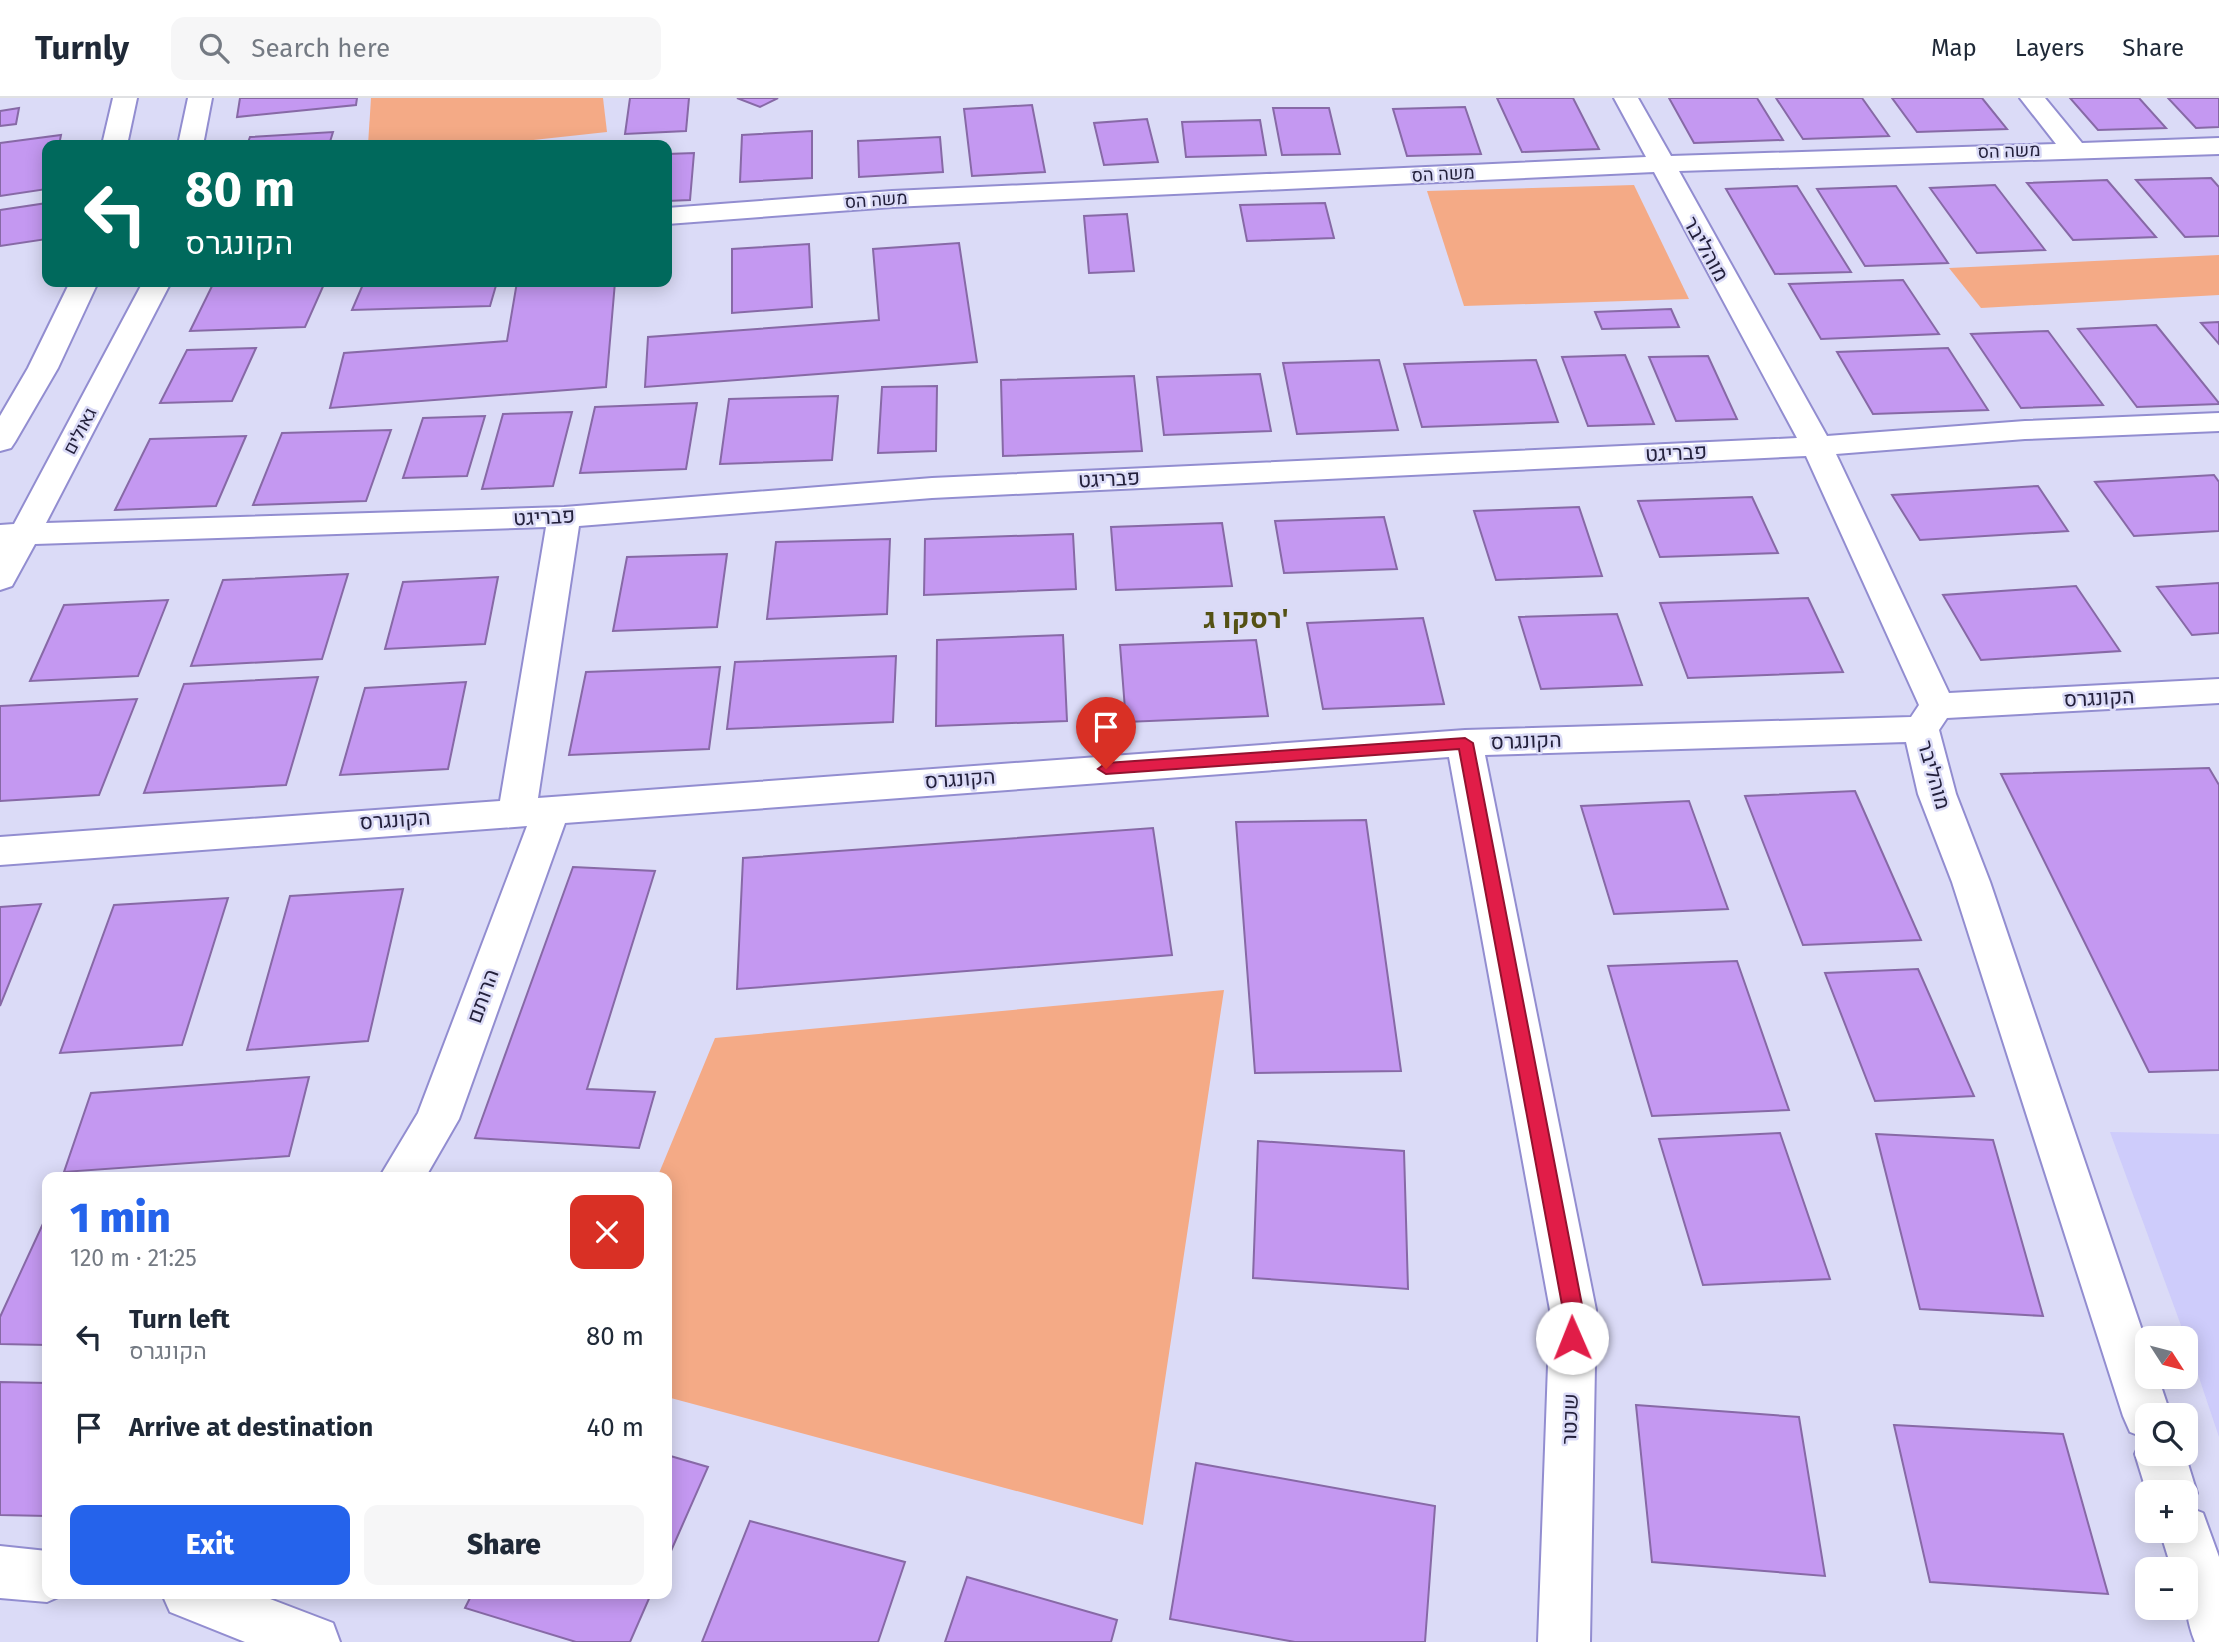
<!DOCTYPE html>
<html lang="en">
<head>
<meta charset="utf-8">
<style>
	body { margin:0; font-family:"Fira Sans",Heebo,sans-serif; background:#f6f6f7; color:#1f2937; height:100vh; display:flex; flex-direction:column; font-size:26px; white-space:nowrap }
	* { box-sizing:border-box; margin:0 }
	p { font-size:23px; color:#747a83 }
	.icon { flex:none; width:38px; height:38px; fill:none; stroke:currentColor; stroke-width:2; stroke-linecap:round; stroke-linejoin:round }
	.map { position:relative; flex:1; overflow:hidden }
	.side { position:absolute; left:42px; top:1074px; width:630px; height:427px; display:flex; flex-direction:column; background:#fff; border-radius:14px; box-shadow:0 4px 18px #0003 }
	.side>* { flex:none }
	.guide { position:absolute; left:42px; top:42px; width:630px; height:147px; border-radius:14px; box-shadow:0 4px 18px #0003; background:#00695c; color:#fff; overflow:hidden }
	.needle { width:46px; rotate:126deg }
	.controls { position:absolute; left:2135px; top:1228px; display:grid; gap:14px }
	.controls a { display:grid; place-items:center; width:63px; height:63px; border-radius:14px; background:#fff; box-shadow:0 4px 18px #0003; font-size:35px }
	.pin { position:absolute; display:grid; place-items:center; width:60px; height:60px; color:#fff; margin:-72px -30px; border-radius:50% 50% 50% 0; rotate:-45deg; box-shadow:0 0 7px #0007 }
	.pin .icon { rotate:45deg }
	.me { position:absolute; width:77px; margin:-38px; rotate:359deg; stroke-linejoin:round; filter:drop-shadow(0 0 5px #0008) }
	.turn { display:flex; align-items:center; gap:24px; height:147px; padding:0 28px; font-size:32px }
	.turn .icon { width:91px; height:91px; stroke-width:2.5 }
	.turn b { display:block; font-size:49px; line-height:60px }
	.round { display:grid; place-items:center; flex:none; width:74px; height:74px; border-radius:14px; background:#f6f6f7 }
	.overview { display:flex; align-items:center; justify-content:space-between; height:119px; padding:0 28px }
	h1 { font-size:42px; font-weight:800; line-height:52px; color:#2563eb }
	.button { display:flex; gap:14px; margin-top:auto; padding:14px 28px }
	.button a { flex:1; height:80px; border-radius:14px; background:#2563eb; color:#fff; font-size:28px; font-weight:800; line-height:80px; text-align:center }
	.button a+a { background:#f6f6f7; color:#1f2937 }
	ul { padding:0; list-style:none }
	li { display:flex; align-items:center; gap:21px; height:91px; padding:0 28px }
	li div { flex:1 }
	li b { display:block; font-size:26px }
	li em { font-style:normal }
	header { display:flex; align-items:center; gap:42px; box-sizing:border-box; height:98px; padding:0 35px; background:#fff; border-bottom:2px solid #e0e1e3 }
	header strong { font-size:33px }
	nav { display:flex; gap:38px; margin-inline-start:auto; font-size:24px }
	.search { width:490px; height:63px; background:#f6f6f7; display:flex; align-items:center; gap:18px; box-sizing:border-box; padding:0 24px; border-radius:14px; color:#747a83; font-size:26px }
	.map>svg:first-child { display:block }
	.built { fill:#ceccfb }
	.green { fill:#f4aa86 }
	.building { fill:#c498f1; stroke:#8769a6; stroke-width:2 }
	.lines { fill:none; stroke-linecap:round; stroke-linejoin:round }
	.minor-casing { stroke:#928dd0; stroke-width:4 }
	.minor { fill:#fff; fill-rule:evenodd }
	.route { fill:#e11d48; stroke:#92132f; stroke-width:2 }
	.labels { text-anchor:middle; stroke-width:5; stroke-linejoin:round; paint-order:stroke }
	.far-street-label { font-size:18px; fill:#23203b; stroke:#dbdbf7 }
	.street-label { font-size:21px; fill:#23203b; stroke:#dbdbf7 }
	.district-label { font-size:28px; font-weight:bold; fill:#545114; stroke:#dbdbf7 }
</style>
</head>
<body>
<header>
<strong>Turnly</strong>
<div class="search"><svg class="icon" aria-label="search" viewBox="0 0 24 24"><circle cx="10" cy="10" r="6"/><path d="M15 15l6 6"/></svg>Search here</div>
<nav><a>Map</a><a>Layers</a><a>Share</a></nav>
</header>
<div class="map">
<svg width="2219" height="1544" viewBox="0 0 2219 1544">
	<rect width="100%" height="100%" fill="#dbdbf7"/>
	<path class="built" d="M 2110,1034 L 2219,1036 L 2219,1339 L 2186,1241 Z"/>
	<g class="green">
		<path d="M 371,0 L 603,0 L 607,34 L 487,47 L 368,47 Z"/>
		<path d="M 1634,87 L 1689,201 L 1464,208 L 1427,93 Z"/>
		<path d="M 2219,157 L 2219,197 L 1981,210 L 1949,170 Z"/>
		<path d="M 1224,892 L 1143,1427 L 667,1299 L 667,1080 L 657,1080 L 715,940 Z"/>
	</g>
	<g class="building">
		<path d="M 240,0 L 357,0 L 356,7 L 237,19 Z"/>
		<path d="M 630,0 L 689,0 L 686,33 L 625,36 Z"/>
		<path d="M 737,0 L 778,0 L 760,9 Z"/>
		<path d="M 1497,0 L 1573,0 L 1599,51 L 1522,54 Z"/>
		<path d="M 1669,0 L 1757,0 L 1783,42 L 1694,45 Z"/>
		<path d="M 1776,0 L 1862,0 L 1889,38 L 1803,41 Z"/>
		<path d="M 1892,0 L 1982,0 L 2007,31 L 1917,34 Z"/>
		<path d="M 2070,0 L 2139,0 L 2166,30 L 2098,32 Z"/>
		<path d="M 2168,0 L 2219,0 L 2219,29 L 2196,30 Z"/>
		<path d="M 1032,7 L 1045,74 L 972,78 L 964,11 Z"/>
		<path d="M 1465,9 L 1481,56 L 1407,58 L 1393,11 Z"/>
		<path d="M 19,10 L 16,26 L 0,28 L 0,13 Z"/>
		<path d="M 1273,10 L 1329,10 L 1340,56 L 1282,57 Z"/>
		<path d="M 1147,21 L 1158,64 L 1104,67 L 1094,25 Z"/>
		<path d="M 1260,22 L 1266,57 L 1186,59 L 1182,24 Z"/>
		<path d="M 812,33 L 812,80 L 740,84 L 742,37 Z"/>
		<path d="M 333,34 L 329,47 L 247,47 L 250,39 Z"/>
		<path d="M 61,37 L 59,47 L 47,47 L 47,91 L 0,98 L 0,45 Z"/>
		<path d="M 940,39 L 943,74 L 859,79 L 858,43 Z"/>
		<path d="M 694,55 L 690,102 L 667,103 L 667,56 Z"/>
		<path d="M 2211,80 L 2219,89 L 2219,138 L 2185,139 L 2136,82 Z"/>
		<path d="M 2107,82 L 2156,139 L 2073,142 L 2027,85 Z"/>
		<path d="M 1995,87 L 2045,152 L 1977,155 L 1930,90 Z"/>
		<path d="M 1797,88 L 1851,174 L 1775,176 L 1726,91 Z"/>
		<path d="M 1896,88 L 1948,165 L 1865,168 L 1817,91 Z"/>
		<path d="M 47,105 L 47,141 L 0,148 L 0,112 Z"/>
		<path d="M 1325,105 L 1334,140 L 1247,143 L 1240,107 Z"/>
		<path d="M 1127,116 L 1134,173 L 1089,175 L 1084,118 Z"/>
		<path d="M 959,145 L 977,264 L 645,289 L 648,239 L 879,222 L 873,151 Z"/>
		<path d="M 809,146 L 812,209 L 732,215 L 732,151 Z"/>
		<path d="M 1903,182 L 1939,236 L 1821,241 L 1789,186 Z"/>
		<path d="M 214,184 L 325,184 L 305,229 L 190,233 Z"/>
		<path d="M 364,184 L 497,184 L 490,208 L 352,212 Z"/>
		<path d="M 517,184 L 615,184 L 606,289 L 330,310 L 344,255 L 507,243 Z"/>
		<path d="M 1671,211 L 1679,229 L 1602,231 L 1595,214 Z"/>
		<path d="M 2219,224 L 2219,246 L 2201,225 Z"/>
		<path d="M 2156,227 L 2219,305 L 2219,306 L 2137,309 L 2078,231 Z"/>
		<path d="M 2048,233 L 2103,307 L 2021,310 L 1971,236 Z"/>
		<path d="M 256,250 L 232,303 L 160,305 L 187,252 Z"/>
		<path d="M 1948,250 L 1988,312 L 1873,316 L 1837,254 Z"/>
		<path d="M 1625,257 L 1654,326 L 1588,328 L 1562,259 Z"/>
		<path d="M 1708,258 L 1737,321 L 1676,323 L 1649,259 Z"/>
		<path d="M 1379,262 L 1398,332 L 1297,336 L 1283,265 Z"/>
		<path d="M 1536,262 L 1558,324 L 1422,329 L 1404,266 Z"/>
		<path d="M 1260,276 L 1271,333 L 1164,337 L 1157,279 Z"/>
		<path d="M 1134,278 L 1142,353 L 1003,358 L 1001,282 Z"/>
		<path d="M 937,288 L 936,353 L 878,355 L 882,289 Z"/>
		<path d="M 838,298 L 832,362 L 720,366 L 729,301 Z"/>
		<path d="M 697,305 L 686,371 L 580,375 L 595,309 Z"/>
		<path d="M 572,314 L 553,388 L 482,391 L 503,316 Z"/>
		<path d="M 485,318 L 467,378 L 403,380 L 423,320 Z"/>
		<path d="M 391,332 L 366,403 L 253,407 L 282,335 Z"/>
		<path d="M 246,338 L 216,408 L 115,412 L 150,341 Z"/>
		<path d="M 2214,377 L 2219,384 L 2219,433 L 2134,438 L 2095,384 Z"/>
		<path d="M 2038,388 L 2068,433 L 1920,442 L 1892,397 Z"/>
		<path d="M 1752,399 L 1778,455 L 1660,459 L 1638,403 Z"/>
		<path d="M 1579,409 L 1602,478 L 1496,482 L 1474,413 Z"/>
		<path d="M 1384,419 L 1397,471 L 1284,475 L 1275,423 Z"/>
		<path d="M 1222,425 L 1232,488 L 1116,492 L 1111,429 Z"/>
		<path d="M 1073,436 L 1076,491 L 924,497 L 925,441 Z"/>
		<path d="M 890,441 L 887,516 L 767,521 L 776,444 Z"/>
		<path d="M 727,456 L 717,529 L 613,533 L 627,459 Z"/>
		<path d="M 348,476 L 322,561 L 191,568 L 223,482 Z"/>
		<path d="M 498,479 L 485,546 L 385,551 L 403,484 Z"/>
		<path d="M 2219,485 L 2219,535 L 2192,537 L 2157,489 Z"/>
		<path d="M 2076,488 L 2120,553 L 1981,562 L 1943,497 Z"/>
		<path d="M 1808,500 L 1843,574 L 1688,580 L 1660,505 Z"/>
		<path d="M 168,502 L 138,578 L 30,583 L 64,507 Z"/>
		<path d="M 1617,516 L 1642,587 L 1541,591 L 1519,519 Z"/>
		<path d="M 1423,520 L 1444,606 L 1323,611 L 1307,525 Z"/>
		<path d="M 1063,537 L 1067,623 L 936,628 L 937,542 Z"/>
		<path d="M 1256,542 L 1268,618 L 1126,624 L 1120,547 Z"/>
		<path d="M 896,558 L 893,624 L 727,631 L 735,564 Z"/>
		<path d="M 720,569 L 709,651 L 569,657 L 586,574 Z"/>
		<path d="M 318,579 L 286,687 L 144,695 L 184,586 Z"/>
		<path d="M 466,584 L 448,671 L 340,677 L 365,590 Z"/>
		<path d="M 137,601 L 99,697 L 0,703 L 0,608 Z"/>
		<path d="M 2209,670 L 2219,687 L 2219,972 L 2149,974 L 2001,676 Z"/>
		<path d="M 1855,693 L 1921,842 L 1803,847 L 1745,698 Z"/>
		<path d="M 1689,703 L 1728,811 L 1614,816 L 1581,708 Z"/>
		<path d="M 1366,722 L 1401,973 L 1255,975 L 1236,724 Z"/>
		<path d="M 1153,730 L 1172,857 L 737,891 L 743,760 Z"/>
		<path d="M 573,769 L 655,773 L 587,991 L 655,994 L 639,1050 L 475,1040 Z"/>
		<path d="M 403,791 L 368,943 L 247,952 L 290,798 Z"/>
		<path d="M 228,800 L 182,947 L 60,955 L 114,807 Z"/>
		<path d="M 41,806 L 0,908 L 0,809 Z"/>
		<path d="M 1737,863 L 1789,1012 L 1652,1018 L 1608,868 Z"/>
		<path d="M 1918,871 L 1974,998 L 1875,1003 L 1825,875 Z"/>
		<path d="M 309,979 L 289,1058 L 64,1074 L 91,995 Z"/>
		<path d="M 1780,1035 L 1830,1181 L 1703,1187 L 1659,1041 Z"/>
		<path d="M 1876,1036 L 1993,1042 L 2043,1218 L 1920,1211 Z"/>
		<path d="M 1258,1043 L 1404,1053 L 1408,1191 L 1253,1180 Z"/>
		<path d="M 47,1117 L 47,1247 L 0,1246 L 0,1219 Z"/>
		<path d="M 0,1284 L 47,1285 L 47,1418 L 0,1417 Z"/>
		<path d="M 1636,1307 L 1799,1319 L 1825,1478 L 1652,1464 Z"/>
		<path d="M 1894,1327 L 2063,1336 L 2108,1496 L 1930,1484 Z"/>
		<path d="M 667,1357 L 708,1369 L 667,1462 Z"/>
		<path d="M 1196,1365 L 1435,1408 L 1425,1544 L 1295,1544 L 1170,1521 Z"/>
		<path d="M 750,1423 L 905,1464 L 878,1544 L 702,1544 Z"/>
		<path d="M 967,1479 L 1117,1522 L 1111,1544 L 945,1544 Z"/>
		<path d="M 472,1496 L 651,1496 L 630,1544 L 576,1544 L 465,1510 Z"/>
	</g>
	<g class="lines">
		<defs>
			<g id="minor">
				<path d="M 113,0 L 137,0 L 127,47 L 102,47 Z"/>
				<path d="M 188,0 L 212,0 L 203,47 L 178,47 Z"/>
				<path d="M 1614,0 L 1638,0 L 1671,58 L 2056,46 L 2020,0 L 2045,0 L 2082,45 L 2219,40 L 2219,56 L 1679,73 L 1827,338 L 2025,323 L 2219,315 L 2219,333 L 2025,341 L 1836,356 L 1949,595 L 2219,581 L 2219,605 L 1947,620 L 1939,632 L 1956,696 L 1990,784 L 2147,1247 L 2147,1279 L 2158,1279 L 2171,1318 L 2147,1318 L 2147,1356 L 2185,1356 L 2197,1395 L 2190,1410 L 2203,1415 L 2219,1459 L 2219,1544 L 2195,1544 C 2184,1516 2186,1501 2186,1472 L 2172,1472 L 2160,1433 L 2186,1433 L 2186,1395 L 2147,1395 L 2135,1356 L 2143,1339 L 2130,1334 L 2123,1318 L 1952,784 L 1918,696 L 1906,644 L 1485,657 L 1596,1212 L 1590,1544 L 1538,1544 L 1550,1212 L 1449,659 L 565,725 L 459,1021 L 425,1080 L 379,1080 L 418,1015 L 527,728 L 0,767 L 0,739 L 500,703 L 546,429 L 35,446 L 12,488 L 0,492 L 0,427 L 14,426 L 143,184 L 171,184 L 46,425 L 564,409 L 932,380 L 1797,340 L 1654,74 L 892,109 L 667,126 L 667,110 L 892,93 L 1646,59 ZM 1806,358 L 1919,607 L 1911,619 L 1465,632 L 538,700 L 579,428 L 932,400 Z"/>
				<path d="M 70,184 L 98,184 L 58,270 L 15,344 L 11,350 L 0,353 L 0,318 L 28,270 Z"/>
				<path d="M 0,1448 L 47,1453 L 47,1496 L 65,1496 L 47,1504 L 0,1500 Z"/>
				<path d="M 162,1496 L 257,1496 L 333,1525 L 340,1544 L 245,1544 L 170,1514 Z"/>
			</g>
		</defs>
		<use href="#minor" class="minor-casing"/>
		<use href="#minor" class="minor"/>
	</g>
	<path class="route" d="M 1465,640 L 1473,645 L 1583,1212 L 1579,1246 L 1572,1249 L 1565,1246 L 1562,1240 L 1563,1212 L 1459,651 L 1106,676 L 1098,671 L 1106,665 Z"/>
	<g class="labels">
		<g class="far-street-label">
			<text transform="translate(2009 53) rotate(-2)" y="6">משה הס</text>
			<text transform="translate(1443 76) rotate(-3)" y="6">משה הס</text>
			<text transform="translate(876 102) rotate(-4)" y="6">משה הס</text>
			<text transform="translate(80 333) rotate(-62)" y="6">גאולים</text>
		</g>
		<g class="street-label">
			<text transform="translate(1706 151) rotate(61)" y="7">מוהליבר</text>
			<text transform="translate(1676 355) rotate(-3)" y="7">פבריגט</text>
			<text transform="translate(1109 381) rotate(-3)" y="7">פבריגט</text>
			<text transform="translate(544 419) rotate(-3)" y="7">פבריגט</text>
			<text transform="translate(2099 600) rotate(-3)" y="7">הקונגרס</text>
			<text transform="translate(1526 643) rotate(-2)" y="7">הקונגרס</text>
			<text transform="translate(1934 677) rotate(74)" y="7">מוהליבר</text>
			<text transform="translate(960 681) rotate(-4)" y="7">הקונגרס</text>
			<text transform="translate(395 722) rotate(-4)" y="7">הקונגרס</text>
			<text transform="translate(483 898) rotate(-70)" y="7">הרותם</text>
			<text transform="translate(1570 1321) rotate(-88)" y="7">שכטר</text>
		</g>
		<g class="district-label">
			<text x="1246" y="530">רסקו ג'</text>
		</g>
	</g>
</svg>
<div class="controls">
<a><svg class="needle" viewBox="-14 -14 28 28"><path d="M0-13l5 13h-10z" fill="#e53935"/><path d="M0 13l5-13h-10z" fill="#747a83"/></svg></a>
<a><svg class="icon" aria-label="search" viewBox="0 0 24 24"><circle cx="10" cy="10" r="6"/><path d="M15 15l6 6"/></svg></a>
<a>+</a>
<a>−</a>
</div>
<div class="pin" style="left:1106px;top:671px;background:#d93025"><svg class="icon" aria-label="arrive" viewBox="0 0 24 24"><path d="M6 21V4h12l-3 4 3 4H6"/></svg></div>
<svg class="me" style="left:1572px;top:1240px" viewBox="-20 -20 40 40"><circle r="19" fill="#fff"/><path d="M0-13L10 11 0 6-10 11z" fill="#e11d48"/></svg>
<div class="guide">
<div class="turn"><svg class="icon" aria-label="left" viewBox="0 0 24 24"><path d="M17 20v-9H6M10 6l-5 5 5 5"/></svg><div><b>80 m</b>הקונגרס</div></div>
</div>
<section class="side">
<div class="overview"><div><h1>1 min</h1><p>120 m · 21:25</p></div><a class="round" style="background:#d93025;color:#fff"><svg class="icon" aria-label="close" viewBox="0 0 24 24"><path d="M6 6l12 12M18 6L6 18"/></svg></a></div>
<ul>
<li><svg class="icon" aria-label="left" viewBox="0 0 24 24"><path d="M17 20v-9H6M10 6l-5 5 5 5"/></svg><div><b>Turn left</b><p>הקונגרס</p></div><em>80 m</em></li>
<li><svg class="icon" aria-label="arrive" viewBox="0 0 24 24"><path d="M6 21V4h12l-3 4 3 4H6"/></svg><div><b>Arrive at destination</b></div><em>40 m</em></li>
</ul>
<div class="button"><a>Exit</a><a>Share</a></div>
</section>
</div>
</body>
</html>
